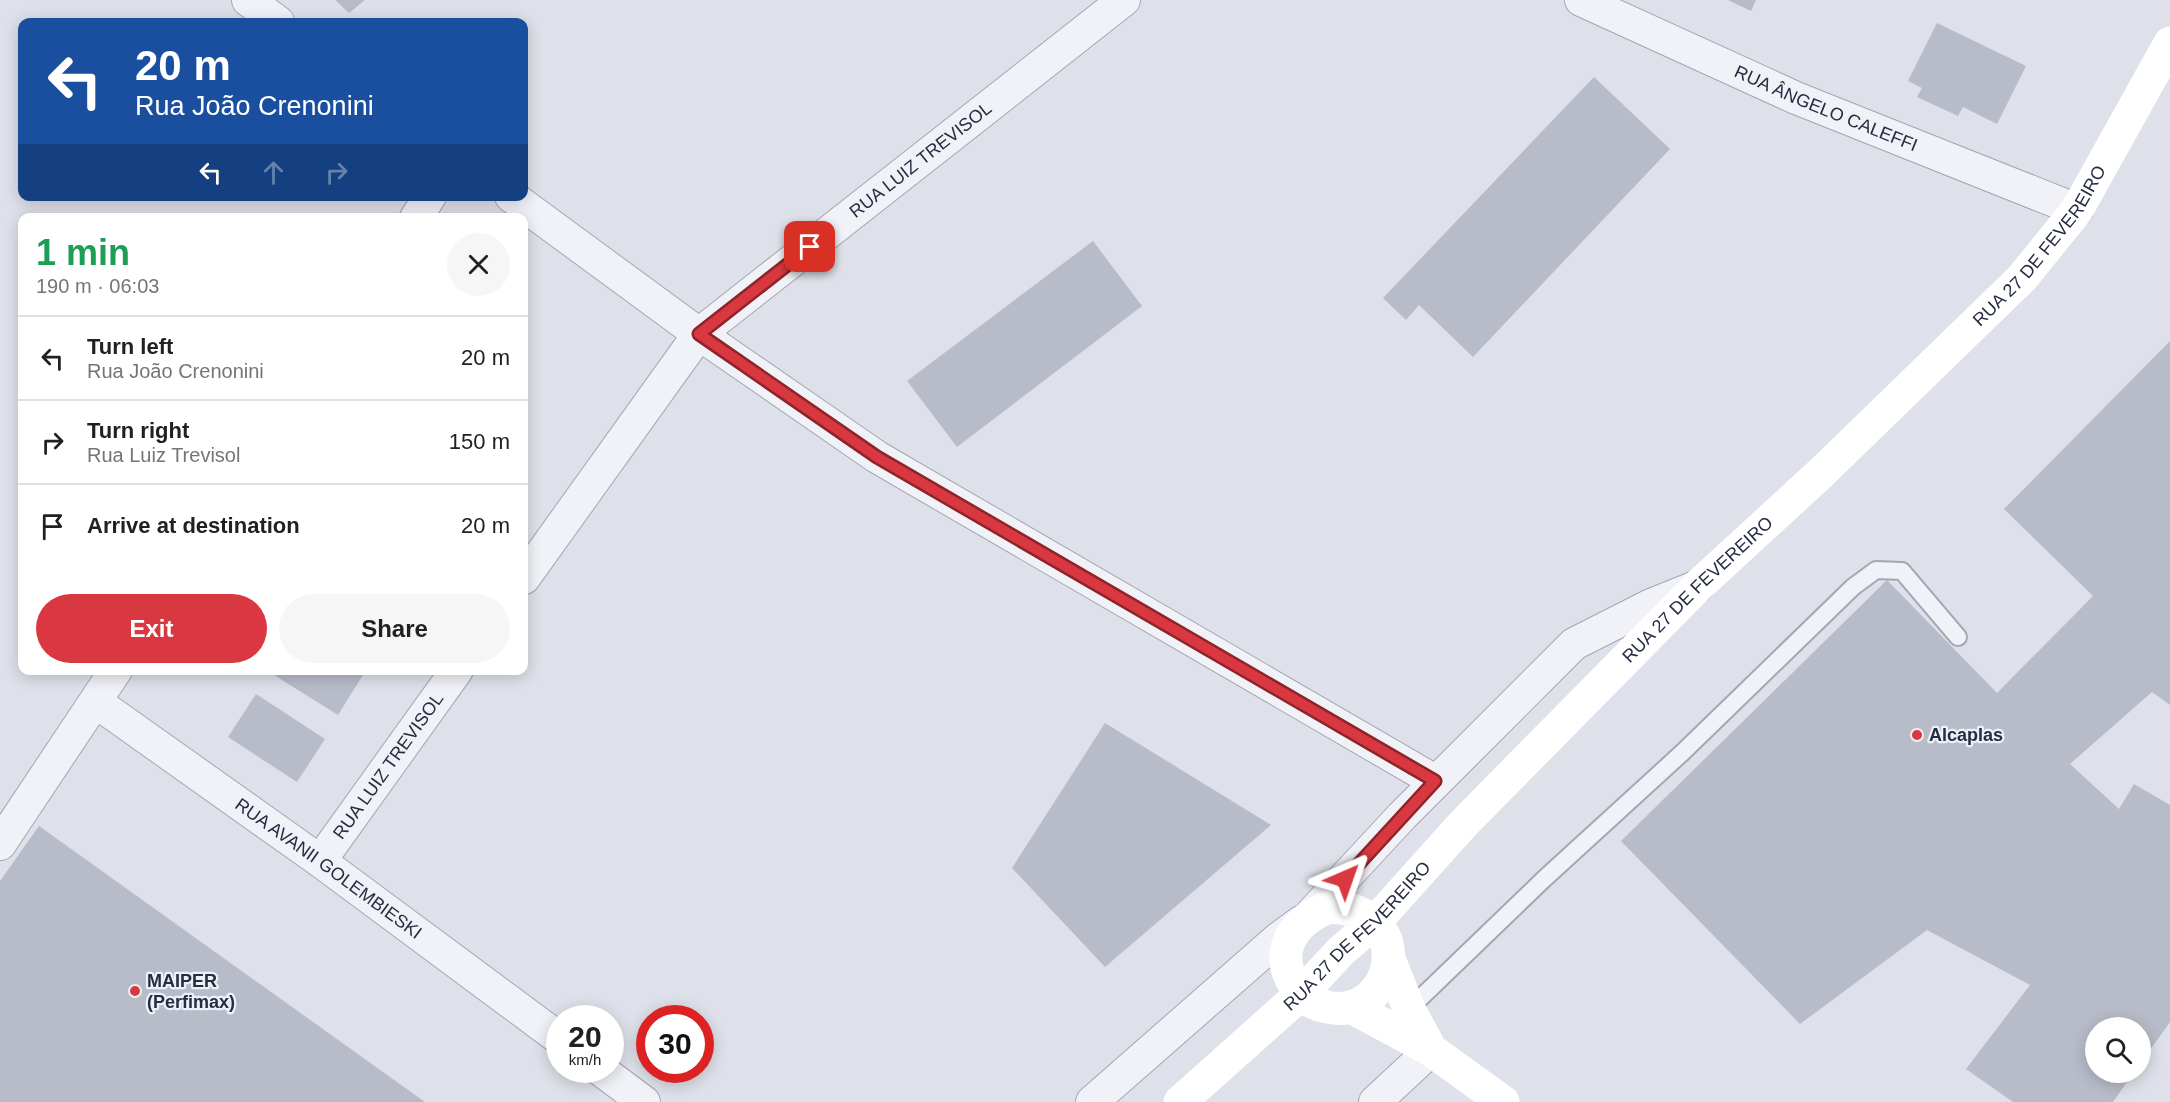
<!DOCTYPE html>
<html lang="en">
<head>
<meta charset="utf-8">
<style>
	body { margin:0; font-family:Arial,sans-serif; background:#f6f6f6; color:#202124; height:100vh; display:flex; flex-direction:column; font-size:22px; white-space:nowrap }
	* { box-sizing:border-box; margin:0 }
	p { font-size:20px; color:#757577 }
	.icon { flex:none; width:33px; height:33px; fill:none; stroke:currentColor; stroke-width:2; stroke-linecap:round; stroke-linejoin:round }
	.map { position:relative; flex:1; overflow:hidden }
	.side { position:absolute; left:18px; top:213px; width:510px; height:462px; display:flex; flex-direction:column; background:#fff; border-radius:12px; box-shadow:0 3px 15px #0003 }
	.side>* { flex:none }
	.hud { position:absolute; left:18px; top:18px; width:510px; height:183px; border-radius:12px; box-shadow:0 3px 15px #0003; background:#1a4fa0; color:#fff; overflow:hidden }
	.tools { position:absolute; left:2085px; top:1017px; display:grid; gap:12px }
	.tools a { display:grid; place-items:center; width:66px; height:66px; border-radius:50%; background:#fff; box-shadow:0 3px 15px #0003; font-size:30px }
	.speed { position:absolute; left:546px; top:1005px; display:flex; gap:12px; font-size:30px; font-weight:700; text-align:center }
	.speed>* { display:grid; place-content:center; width:78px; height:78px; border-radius:50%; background:#fff; box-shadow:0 3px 15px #0003; line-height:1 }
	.speed small { font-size:15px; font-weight:400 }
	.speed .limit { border:9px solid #d22; background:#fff; color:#111 }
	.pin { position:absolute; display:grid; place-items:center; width:51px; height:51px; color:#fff; margin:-26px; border-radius:12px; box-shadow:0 3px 9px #0006 }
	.me { position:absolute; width:66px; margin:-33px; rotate:43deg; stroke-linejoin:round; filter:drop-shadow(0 0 4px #0008) }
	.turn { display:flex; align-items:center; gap:21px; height:126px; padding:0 18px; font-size:27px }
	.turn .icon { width:78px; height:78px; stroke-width:2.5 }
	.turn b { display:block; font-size:42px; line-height:51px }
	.lanes { display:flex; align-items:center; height:57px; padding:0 18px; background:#0003; justify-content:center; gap:30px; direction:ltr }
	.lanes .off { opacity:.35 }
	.round { display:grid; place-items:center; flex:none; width:63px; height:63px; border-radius:32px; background:#f6f6f6 }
	.overview { display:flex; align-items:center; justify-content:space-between; height:102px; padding:0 18px }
	h1 { font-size:36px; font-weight:600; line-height:45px; color:#1e9e55 }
	.primary-button { display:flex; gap:12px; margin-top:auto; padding:12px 18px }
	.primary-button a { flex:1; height:69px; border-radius:36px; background:#d93840; color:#fff; font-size:24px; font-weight:600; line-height:69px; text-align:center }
	.primary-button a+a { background:#f6f6f6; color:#202124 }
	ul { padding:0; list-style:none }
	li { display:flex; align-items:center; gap:18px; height:84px; padding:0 18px; border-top:2px solid #e0e0e0 }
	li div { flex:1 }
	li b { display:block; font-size:22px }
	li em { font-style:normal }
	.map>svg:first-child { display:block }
	.building { fill:#b8bcc9 }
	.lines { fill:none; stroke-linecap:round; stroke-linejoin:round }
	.lane-casing { stroke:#a3a7b3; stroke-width:20 }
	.street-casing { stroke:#a3a7b3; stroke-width:34 }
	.lane { stroke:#f1f2f7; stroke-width:16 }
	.street { stroke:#f1f2f7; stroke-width:32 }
	.secondary { stroke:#fff; stroke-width:33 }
	.route-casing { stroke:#8d242a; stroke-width:15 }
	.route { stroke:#d93840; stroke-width:10 }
	.poi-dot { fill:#d93840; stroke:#edf0f6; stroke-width:2 }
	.labels { text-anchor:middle; stroke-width:4.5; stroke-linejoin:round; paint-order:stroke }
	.street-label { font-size:18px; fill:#262d41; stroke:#edf0f6 }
	.poi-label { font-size:18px; font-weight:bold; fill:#262d41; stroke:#edf0f6; text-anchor:start }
</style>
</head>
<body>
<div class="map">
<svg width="2170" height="1102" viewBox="0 0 2170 1102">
	<rect width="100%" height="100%" fill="#dee1e9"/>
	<g class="building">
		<path d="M 335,0 L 365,0 L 349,13 Z"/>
		<path d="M 1728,0 L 1756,0 L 1751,11 Z"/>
		<path d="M 1937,23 L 2026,66 L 1997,124 L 1963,107 L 1958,116 L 1917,97 L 1922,88 L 1908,81 Z"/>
		<path d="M 1594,77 L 1670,149 L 1473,357 L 1419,305 L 1406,320 L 1383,298 Z"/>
		<path d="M 1093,241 L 1142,306 L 957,447 L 907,381 Z"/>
		<path d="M 2170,341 L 2170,705 L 2152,692 L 2070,764 L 2119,809 L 2134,784 L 2170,805 L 2170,1022 L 2140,1064 L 2140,1028 L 2096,1028 L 2096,1072 L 2134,1072 L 2113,1102 L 2013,1102 L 1966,1069 L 2030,985 L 1927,930 L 1800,1024 L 1621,841 L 1887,580 L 1997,693 L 2093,596 L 2004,509 Z"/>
		<path d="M 276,670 L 366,670 L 338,715 L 274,675 Z"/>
		<path d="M 256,694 L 325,739 L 297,782 L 228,737 Z"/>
		<path d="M 1105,723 L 1271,825 L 1105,967 L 1012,868 Z"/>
		<path d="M 39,826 L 425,1102 L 0,1102 L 0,881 Z"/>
	</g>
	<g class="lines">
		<defs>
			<path id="lane" d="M 1409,1009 L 1544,879 L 1683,752 L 1853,587 L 1876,570 L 1902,571 L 1958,637"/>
			<g id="street">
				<path d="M 248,0 L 278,22"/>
				<path id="s1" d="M 1581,0 L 1796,98 L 2077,210"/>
				<path d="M 511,196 L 699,334 L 877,457 L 1435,781"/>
				<path d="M 416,218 L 430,196"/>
				<path id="s2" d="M 524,578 L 699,334 L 1124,0"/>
				<path id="s3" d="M 96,702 L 320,861 L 560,1039"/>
				<path d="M 0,844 L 116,670"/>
				<path id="s4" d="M 320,861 L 457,670"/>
				<path d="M 1313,912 L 1402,816 L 1574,644 L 1651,605 L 1698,586"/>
				<path d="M 601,1070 L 644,1102"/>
				<path d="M 1092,1102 L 1279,938 L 1301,922"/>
				<path d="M 1375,1102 L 1431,1050"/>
			</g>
		</defs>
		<use href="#lane" class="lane-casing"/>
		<use href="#street" class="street-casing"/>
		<use href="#lane" class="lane"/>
		<use href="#street" class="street"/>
		<g class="secondary">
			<path d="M 1330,907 C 1422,910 1393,1022 1327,1007 C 1317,1005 1306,1000 1300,992 C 1270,957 1291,920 1330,907 Z"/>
			<path d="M 1388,956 L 1409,1009 L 1431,1050 L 1503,1102"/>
			<path d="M 1351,1007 L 1431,1050"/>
			<path id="s5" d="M 1180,1102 L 1301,994 L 1341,951 L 1376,921 L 1464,823 L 1698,586 L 1821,473 L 2022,278 L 2077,210 L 2170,43"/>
		</g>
	</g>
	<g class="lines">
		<defs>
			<path id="route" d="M 810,247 L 699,334 L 877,457 L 1435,781 L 1345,879"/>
		</defs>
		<use href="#route" class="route-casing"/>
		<use href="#route" class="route"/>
	</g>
	<g class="poi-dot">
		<circle cx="1917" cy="735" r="6"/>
		<circle cx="135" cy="991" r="6"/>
	</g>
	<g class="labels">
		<g class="street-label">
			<text dy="6" stroke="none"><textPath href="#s1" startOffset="268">RUA ÂNGELO CALEFFI</textPath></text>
			<text dy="6" stroke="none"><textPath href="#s2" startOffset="582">RUA LUIZ TREVISOL</textPath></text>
			<text dy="6" stroke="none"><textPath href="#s5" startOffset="1215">RUA 27 DE FEVEREIRO</textPath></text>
			<text dy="6" stroke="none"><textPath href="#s5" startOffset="729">RUA 27 DE FEVEREIRO</textPath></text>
			<text dy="6" stroke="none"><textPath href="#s4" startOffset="117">RUA LUIZ TREVISOL</textPath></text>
			<text dy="6" stroke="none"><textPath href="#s3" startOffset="286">RUA AVANII GOLEMBIESKI</textPath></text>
			<text dy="6" stroke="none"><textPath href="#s5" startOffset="243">RUA 27 DE FEVEREIRO</textPath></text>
		</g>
		<g class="poi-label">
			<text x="1929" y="741">Alcaplas</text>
			<text x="147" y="987">MAIPER<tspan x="147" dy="21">(Perfimax)</tspan></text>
		</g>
	</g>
</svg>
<div class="tools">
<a><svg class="icon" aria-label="search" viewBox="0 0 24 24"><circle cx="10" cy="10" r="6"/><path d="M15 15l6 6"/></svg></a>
</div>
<div class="speed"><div>20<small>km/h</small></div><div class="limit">30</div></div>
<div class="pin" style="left:810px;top:247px;background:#d93025"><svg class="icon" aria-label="arrive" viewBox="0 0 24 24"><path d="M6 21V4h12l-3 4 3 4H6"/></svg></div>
<svg class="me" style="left:1345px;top:879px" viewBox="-20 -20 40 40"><path d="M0-17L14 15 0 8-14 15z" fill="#d93840" stroke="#fff" stroke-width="4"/></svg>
<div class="hud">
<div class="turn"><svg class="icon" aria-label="left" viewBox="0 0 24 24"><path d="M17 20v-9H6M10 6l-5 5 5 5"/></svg><div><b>20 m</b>Rua João Crenonini</div></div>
<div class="lanes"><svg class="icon" aria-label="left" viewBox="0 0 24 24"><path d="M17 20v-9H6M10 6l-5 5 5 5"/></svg><svg class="icon off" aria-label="ahead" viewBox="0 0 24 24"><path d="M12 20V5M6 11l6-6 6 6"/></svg><svg class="icon off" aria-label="right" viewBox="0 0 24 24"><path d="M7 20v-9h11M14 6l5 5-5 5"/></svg></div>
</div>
<section class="side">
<div class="overview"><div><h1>1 min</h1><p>190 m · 06:03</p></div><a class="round"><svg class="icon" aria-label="close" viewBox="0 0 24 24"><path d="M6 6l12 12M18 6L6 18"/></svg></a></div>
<ul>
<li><svg class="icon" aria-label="left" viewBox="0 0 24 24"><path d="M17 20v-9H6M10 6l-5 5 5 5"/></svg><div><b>Turn left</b><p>Rua João Crenonini</p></div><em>20 m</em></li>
<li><svg class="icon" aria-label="right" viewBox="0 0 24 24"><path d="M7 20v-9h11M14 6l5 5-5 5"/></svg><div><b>Turn right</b><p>Rua Luiz Trevisol</p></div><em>150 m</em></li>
<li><svg class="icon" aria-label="arrive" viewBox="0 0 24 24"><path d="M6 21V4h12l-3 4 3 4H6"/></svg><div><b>Arrive at destination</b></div><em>20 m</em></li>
</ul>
<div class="primary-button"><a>Exit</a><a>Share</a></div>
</section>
</div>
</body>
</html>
